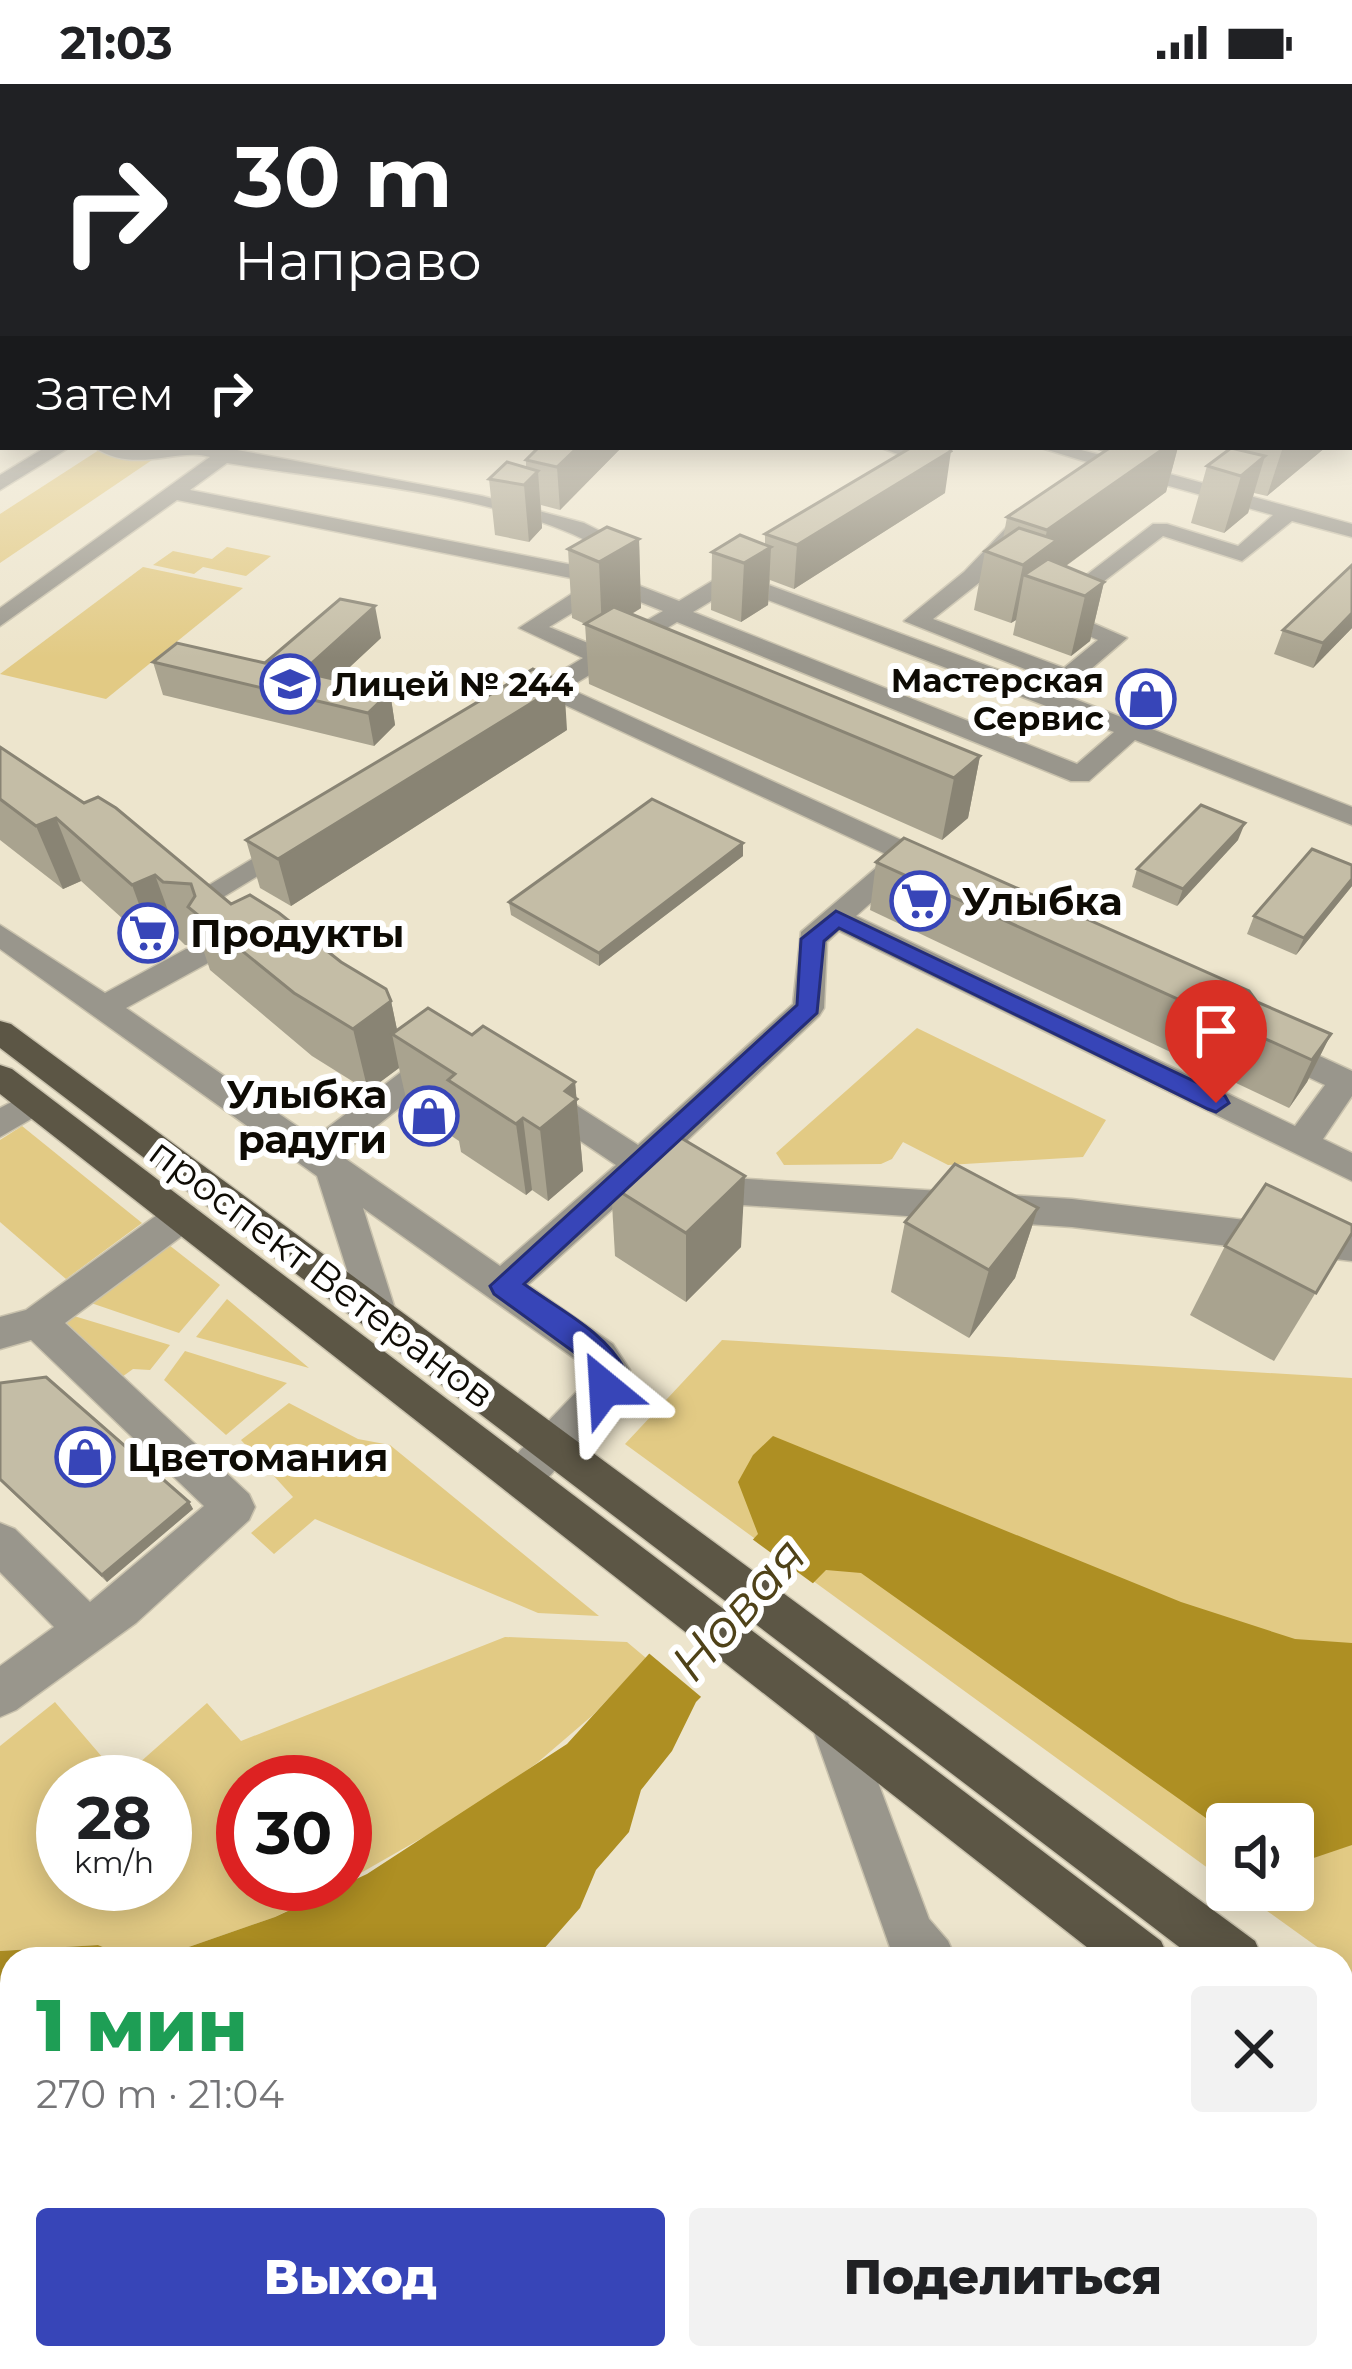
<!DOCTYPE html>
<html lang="ru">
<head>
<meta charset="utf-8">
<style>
	body { margin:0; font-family:Montserrat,sans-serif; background:#f2f2f2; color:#202124; height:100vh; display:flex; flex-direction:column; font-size:45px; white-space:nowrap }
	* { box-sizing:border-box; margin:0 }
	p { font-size:39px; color:#757577 }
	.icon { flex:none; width:66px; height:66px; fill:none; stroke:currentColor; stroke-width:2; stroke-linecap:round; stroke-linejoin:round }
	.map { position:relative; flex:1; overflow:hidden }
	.panel { position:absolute; left:0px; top:1863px; width:1353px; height:423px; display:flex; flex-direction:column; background:#fff; border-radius:36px 36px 0 0; box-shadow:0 6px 30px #0003 }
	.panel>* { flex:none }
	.hud { position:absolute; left:0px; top:0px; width:1353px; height:366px; box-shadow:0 6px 30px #0003; background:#202124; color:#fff; overflow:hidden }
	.fabs { position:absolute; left:1206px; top:1719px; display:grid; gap:24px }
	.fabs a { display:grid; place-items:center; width:108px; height:108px; border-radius:12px; background:#fff; box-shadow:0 6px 30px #0003; font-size:60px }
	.speed { position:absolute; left:36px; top:1671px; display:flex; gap:24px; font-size:60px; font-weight:700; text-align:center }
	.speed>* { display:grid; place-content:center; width:156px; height:156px; border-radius:50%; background:#fff; box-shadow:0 6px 30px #0003; line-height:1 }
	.speed small { font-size:30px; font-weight:400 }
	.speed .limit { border:18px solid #d22; background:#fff; color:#111 }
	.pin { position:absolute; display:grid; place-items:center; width:102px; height:102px; color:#fff; margin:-123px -51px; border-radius:50% 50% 50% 0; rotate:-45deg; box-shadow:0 0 12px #0007 }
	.pin .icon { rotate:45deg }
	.me { position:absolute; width:132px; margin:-66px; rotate:333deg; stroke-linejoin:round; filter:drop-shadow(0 0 9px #0008) }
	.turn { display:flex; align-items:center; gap:42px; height:252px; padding:0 36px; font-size:54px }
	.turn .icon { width:156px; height:156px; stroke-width:2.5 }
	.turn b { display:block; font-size:84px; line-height:102px }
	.then { display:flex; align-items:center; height:114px; padding:0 36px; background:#0003; gap:24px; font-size:45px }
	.round { display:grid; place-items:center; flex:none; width:126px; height:126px; border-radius:12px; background:#f2f2f2 }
	.overview { display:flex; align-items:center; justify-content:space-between; height:204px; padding:0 36px }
	h1 { font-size:72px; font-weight:800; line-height:90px; color:#1e9e55 }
	.primary-button { display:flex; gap:24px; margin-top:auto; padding:24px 36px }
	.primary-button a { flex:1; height:138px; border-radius:12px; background:#3745b8; color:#fff; font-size:48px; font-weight:800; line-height:138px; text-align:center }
	.primary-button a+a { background:#f2f2f2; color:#202124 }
	.status { display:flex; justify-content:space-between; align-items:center; height:84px; padding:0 60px; background:#fff; direction:ltr }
	.status svg { height:33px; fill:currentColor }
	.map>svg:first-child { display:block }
	.green { fill:#e2ca84; fill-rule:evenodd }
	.water { fill:#ae8f23 }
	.pier { fill:#ede5cd }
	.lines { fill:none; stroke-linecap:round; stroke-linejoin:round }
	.minor-casing { stroke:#c9c2ad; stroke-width:3 }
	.major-casing { stroke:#c9c2ad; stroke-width:3 }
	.minor { fill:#99968c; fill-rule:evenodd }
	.major { fill:#5c5645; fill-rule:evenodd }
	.wall { fill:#a9a38f }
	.shaded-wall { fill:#898474 }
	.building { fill:#c4bda6; stroke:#898474; stroke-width:3 }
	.route { fill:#3745b8; stroke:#242d78; stroke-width:3 }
	.labels { text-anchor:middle; stroke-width:12; stroke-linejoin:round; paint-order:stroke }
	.far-poi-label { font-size:33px; font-weight:bold; fill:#0e0b04; stroke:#fff; text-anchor:end }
	.poi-label { font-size:39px; font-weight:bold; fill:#0e0b04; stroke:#fff; text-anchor:start }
	.street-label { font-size:39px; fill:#0e0b04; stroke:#fff }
	.near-water-label { font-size:51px; font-style:italic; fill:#4f4218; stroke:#fff }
</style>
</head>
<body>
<div class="status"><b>21:03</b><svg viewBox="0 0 49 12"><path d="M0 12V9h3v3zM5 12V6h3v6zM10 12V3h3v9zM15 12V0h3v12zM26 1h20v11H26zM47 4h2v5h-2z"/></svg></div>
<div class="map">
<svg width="1352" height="2285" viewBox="0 0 1352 2285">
	<rect width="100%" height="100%" fill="#ede5cd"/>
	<g class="green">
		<path d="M 99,366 L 152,376 L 0,479 L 0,430 Z"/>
		<path d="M 227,463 L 271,472 L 246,492 L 203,483 L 194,490 L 153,481 L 173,467 L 212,475 Z"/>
		<path d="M 143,483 L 243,504 L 106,615 L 0,590 Z"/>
		<path d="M 917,944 L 1106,1036 L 1083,1073 L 948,1081 L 903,1058 L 892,1075 L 881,1080 L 784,1081 L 776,1069 Z"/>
		<path d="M 22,1042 L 142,1139 L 66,1195 L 0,1138 L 0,1056 Z"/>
		<path d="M 169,1161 L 220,1201 L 179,1249 L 91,1219 Z"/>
		<path d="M 227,1215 L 309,1284 L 196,1253 Z"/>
		<path d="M 74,1232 L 170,1261 L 150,1286 L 133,1285 L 115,1298 L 57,1245 Z"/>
		<path d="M 722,1256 L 1352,1294 L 1352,1888 L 1341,1875 L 1334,1875 L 1238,1806 L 1293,1806 L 1293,1740 L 1227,1740 L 1227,1798 L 625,1360 Z"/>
		<path d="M 185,1267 L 287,1299 L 226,1351 L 164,1296 Z"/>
		<path d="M 289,1319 L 358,1355 L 390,1361 L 599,1532 L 538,1529 L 315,1435 L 274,1470 L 251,1449 L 293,1413 L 241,1356 Z"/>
		<path d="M 505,1553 L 627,1558 L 646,1574 L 593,1631 L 537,1679 L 464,1730 L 345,1798 L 345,1698 L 243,1698 L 243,1800 L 341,1800 L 275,1833 L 180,1866 L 130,1874 L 98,1861 L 0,1867 L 0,1662 L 55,1618 L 121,1695 L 207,1619 L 241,1657 ZM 63,1698 L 165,1698 L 165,1800 L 63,1800 Z"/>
	</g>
	<path class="water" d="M 773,1352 L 1181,1518 L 1295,1555 L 1352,1559 L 1352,1761 L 1293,1781 L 1293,1740 L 1227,1740 L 1227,1749 L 861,1489 L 826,1486 L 696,1618 L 672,1667 L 641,1706 L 629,1748 L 596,1786 L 580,1824 L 535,1875 L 12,1875 L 12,2274 L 251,2274 L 242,2285 L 0,2285 L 0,1867 L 98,1861 L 130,1874 L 180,1866 L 275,1833 L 367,1790 L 567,1660 L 758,1450 L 738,1398 L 753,1371 Z"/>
	<path class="pier" d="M 748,1452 L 818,1503 L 706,1617 L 645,1566 Z"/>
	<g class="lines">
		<defs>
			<g id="minor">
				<path d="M 0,310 L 3,311 L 3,323 L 0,322 Z"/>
				<path d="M 0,339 L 3,340 L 3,352 L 0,351 Z"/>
				<path d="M 46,363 L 70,363 L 0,406 L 0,391 Z"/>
				<path d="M 94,363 L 221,363 L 482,412 L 584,439 L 610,452 L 613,457 L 604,488 L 679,517 L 742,479 L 758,479 L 761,484 L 750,494 L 1042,602 L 1050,595 L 904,537 L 964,488 L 1007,443 L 1023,443 L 1023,453 L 980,498 L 933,535 L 1064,584 L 1098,556 L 1037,529 L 1153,440 L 1167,440 L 1238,462 L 1273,431 L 1158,399 L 1117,402 L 1117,394 L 1130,391 L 1038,363 L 1070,363 L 1145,383 L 1147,389 L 1166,389 L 1352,440 L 1352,453 L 1292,437 L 1242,477 L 1163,452 L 1065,527 L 1127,554 L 1062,610 L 1352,723 L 1352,741 L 1135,656 L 1089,697 L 1071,697 L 677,538 L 568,604 L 919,764 L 923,770 L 919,776 L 856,832 L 1295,1042 L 1325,1001 L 1263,972 L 1258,964 L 1263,956 L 1285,956 L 1352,987 L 1352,1012 L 1323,1055 L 1352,1069 L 1352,1097 L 839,847 L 827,858 L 824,924 L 819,932 L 662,1080 L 665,1085 L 660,1094 L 644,1097 L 528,1201 L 613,1260 L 630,1286 L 619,1316 L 536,1407 L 521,1412 L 506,1407 L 500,1394 L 506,1381 L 588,1296 L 585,1282 L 363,1124 L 396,1228 L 390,1239 L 377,1243 L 364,1239 L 317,1092 L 0,865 L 0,841 L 105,909 L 186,865 L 208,865 L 212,872 L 208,879 L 126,924 L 314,1054 L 429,967 L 451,967 L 456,975 L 451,983 L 340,1071 L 500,1182 L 616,1081 L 527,1021 L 522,1013 L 527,1005 L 551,1005 L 638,1061 L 793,920 L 801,848 L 890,772 L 550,614 L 526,618 L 523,613 L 526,608 L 583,574 L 519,544 L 590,498 L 586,497 L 177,416 L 0,542 L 0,524 L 210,373 C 177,363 135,391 94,363 ZM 227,379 C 333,397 497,410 591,459 L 583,483 L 190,406 ZM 734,503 L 1114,648 L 1077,680 L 693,528 ZM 610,506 L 663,527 L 600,564 L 549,543 Z"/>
				<path d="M 879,363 L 909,363 L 937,375 L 927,381 Z"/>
				<path d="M 292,751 L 306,759 L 302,765 L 215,818 L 205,821 L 191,812 Z"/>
				<path d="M 33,1007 L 45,1011 L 50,1019 L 45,1027 L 0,1053 L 0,1024 Z"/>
				<path d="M 698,1092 L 1072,1115 L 1352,1149 L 1352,1177 L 1072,1143 L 698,1118 L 686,1114 L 680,1105 L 686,1096 Z"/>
				<path d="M 181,1119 L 194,1123 L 199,1133 L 194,1143 L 65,1239 L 249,1410 L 255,1423 L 249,1436 L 136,1539 L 16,1626 L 0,1633 L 0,1582 L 54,1543 L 0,1488 L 0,1439 L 15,1445 L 90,1518 L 204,1422 L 31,1256 L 0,1265 L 0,1233 L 26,1226 L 168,1123 Z"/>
				<path d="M 832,1611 L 848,1618 L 929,1835 L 948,1857 L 956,1875 L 897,1875 L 892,1869 L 809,1634 L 816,1618 Z"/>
				<path d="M 1341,2202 L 1352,2207 L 1352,2271 L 1341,2266 Z"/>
				<path d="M 610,2274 L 673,2274 L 668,2285 L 606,2285 Z"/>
			</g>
			<g id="major">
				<path d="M 0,937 L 11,940 L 1255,1857 L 1263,1875 L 1195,1875 L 0,964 Z"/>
				<path d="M 0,981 L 12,985 L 1161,1857 L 1169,1875 L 1102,1875 L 0,1010 Z"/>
				<path d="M 1341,1926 L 1352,1931 L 1352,1988 L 1341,1983 Z"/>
				<path d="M 1341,2001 L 1352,2005 L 1352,2065 L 1341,2060 Z"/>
			</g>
		</defs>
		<use href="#minor" class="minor-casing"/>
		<use href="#major" class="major-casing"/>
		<use href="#minor" class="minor"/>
		<use href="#major" class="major"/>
	</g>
	<g class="wall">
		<path d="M 622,363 L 560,426 L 541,421 L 542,444 L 529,458 L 495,451 L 489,395 L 526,384 L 526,376 Z"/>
		<path d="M 1087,363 L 1178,363 L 1166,408 L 1066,482 L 1104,498 L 1090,557 L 1071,572 L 1013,551 L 1016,536 L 1011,539 L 974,526 L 985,467 L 1003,455 L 1007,433 L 1104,368 Z"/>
		<path d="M 1247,363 L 1326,363 L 1267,412 L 1254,409 L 1248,429 L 1224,449 L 1191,439 L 1207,382 L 1246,367 Z"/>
		<path d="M 945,409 L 794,505 L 770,496 L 768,521 L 741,538 L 711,526 L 712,468 L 765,460 L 765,450 Z"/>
		<path d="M 639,455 L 641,524 L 632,530 L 980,672 L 968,734 L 942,756 L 589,600 L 585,540 L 572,534 L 568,465 Z"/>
		<path d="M 1352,481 L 1352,544 L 1313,584 L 1274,570 L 1283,546 Z"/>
		<path d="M 381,554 L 336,596 L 390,608 L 395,641 L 374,662 L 163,611 L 153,578 L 265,579 Z"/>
		<path d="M 567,646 L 291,822 L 260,804 L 246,756 Z"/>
		<path d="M 0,663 L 231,820 L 391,917 L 397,946 L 472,951 L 575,998 L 583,1087 L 548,1117 L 532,1106 L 526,1111 L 461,1068 L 459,1057 L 408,1023 L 399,984 L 368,1007 L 312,972 L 210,886 L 202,862 L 185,861 L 178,854 L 155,864 L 81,797 L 63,805 L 0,756 Z"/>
		<path d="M 1238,756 L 1177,822 L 1132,803 L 1137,785 Z"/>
		<path d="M 743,772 L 599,882 L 511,831 L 509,818 Z"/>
		<path d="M 876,778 L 1257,918 L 1331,950 L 1307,998 L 1289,1024 L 870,826 Z"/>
		<path d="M 1352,795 L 1352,802 L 1296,871 L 1247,850 L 1254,832 Z"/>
		<path d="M 611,1102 L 741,1163 L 686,1218 L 615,1172 Z"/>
		<path d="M 1038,1124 L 1015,1194 L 969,1254 L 891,1208 L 905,1138 Z"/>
		<path d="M 1352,1149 L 1274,1277 L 1190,1231 L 1225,1162 Z"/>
		<path d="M 0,1299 L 189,1418 L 193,1425 L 107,1498 L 0,1397 Z"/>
		<path d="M 772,2274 L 953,2274 L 947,2285 L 766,2285 Z"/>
		<path d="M 1021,2274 L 1253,2274 L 1265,2285 L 1032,2285 Z"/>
	</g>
	<g class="shaded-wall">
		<path d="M 1352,303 L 1352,342 L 1350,343 L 1350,305 Z"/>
		<path d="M 578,363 L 622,363 L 560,426 L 557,383 Z"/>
		<path d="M 1166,363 L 1178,363 L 1166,408 L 1049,494 L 1024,491 L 1016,536 L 1011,539 L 1023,481 L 1043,466 L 1047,446 Z"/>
		<path d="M 1283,363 L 1326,363 L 1267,412 Z"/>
		<path d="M 951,367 L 945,409 L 794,505 L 797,461 Z"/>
		<path d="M 1265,372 L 1248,429 L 1224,449 L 1241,392 Z"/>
		<path d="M 538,387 L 542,444 L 529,458 L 524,401 Z"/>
		<path d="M 639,455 L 641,524 L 602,547 L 599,478 Z"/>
		<path d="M 771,463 L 768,521 L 741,538 L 744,479 Z"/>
		<path d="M 1104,498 L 1090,557 L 1071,572 L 1085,512 Z"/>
		<path d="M 375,522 L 381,554 L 314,616 L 302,588 Z"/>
		<path d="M 1352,529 L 1352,544 L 1313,584 L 1323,559 Z"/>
		<path d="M 564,599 L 567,646 L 291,822 L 278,775 Z"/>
		<path d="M 390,608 L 395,641 L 374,662 L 368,629 Z"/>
		<path d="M 980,672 L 968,734 L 942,756 L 954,694 Z"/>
		<path d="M 56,734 L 81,797 L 63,805 L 36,742 Z"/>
		<path d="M 1245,739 L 1238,756 L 1177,822 L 1183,805 Z"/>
		<path d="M 743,759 L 743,772 L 599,882 L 599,869 Z"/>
		<path d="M 155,791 L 178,854 L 155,864 L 132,801 Z"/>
		<path d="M 1352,795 L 1352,802 L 1296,871 L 1304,854 Z"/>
		<path d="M 391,917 L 399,955 L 392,950 L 399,984 L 368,1007 L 353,945 Z"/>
		<path d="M 1331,950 L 1307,998 L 1289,1024 L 1312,976 Z"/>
		<path d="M 575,998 L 583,1087 L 548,1117 L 540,1045 L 565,1007 Z"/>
		<path d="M 523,1034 L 532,1106 L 526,1111 L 516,1040 Z"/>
		<path d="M 745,1092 L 741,1163 L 686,1218 L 686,1149 Z"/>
		<path d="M 1038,1124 L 1015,1194 L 969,1254 L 989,1186 Z"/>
		<path d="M 189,1418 L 193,1425 L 107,1498 L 102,1491 Z"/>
	</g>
	<g class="building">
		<path d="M 0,254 L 3,254 L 3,282 L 0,284 Z"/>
		<path d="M 1352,271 L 1352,303 L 1350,305 L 1350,273 Z"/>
		<path d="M 539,363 L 578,363 L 557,383 L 526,376 Z"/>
		<path d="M 912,363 L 948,363 L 951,367 L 797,461 L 765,450 Z"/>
		<path d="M 1111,363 L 1166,363 L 1047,446 L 1007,433 Z"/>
		<path d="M 1231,364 L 1265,372 L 1241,392 L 1207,382 Z"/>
		<path d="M 507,378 L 538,387 L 524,401 L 489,395 Z"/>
		<path d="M 607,443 L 639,455 L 599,478 L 568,465 Z"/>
		<path d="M 1019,444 L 1057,456 L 1023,481 L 985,467 Z"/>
		<path d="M 740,451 L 771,463 L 744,479 L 712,468 Z"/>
		<path d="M 1048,475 L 1104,498 L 1085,512 L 1024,491 Z"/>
		<path d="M 1352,481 L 1352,529 L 1323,559 L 1283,546 Z"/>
		<path d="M 340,515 L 375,522 L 302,588 L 390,608 L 368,629 L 153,578 L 177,559 L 265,579 Z"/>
		<path d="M 614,523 L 980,672 L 954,694 L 585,540 Z"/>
		<path d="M 533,585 L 564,599 L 278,775 L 246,756 Z"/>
		<path d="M 0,663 L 84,719 L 98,713 L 116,724 L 231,820 L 250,811 L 279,829 L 341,878 L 386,905 L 391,917 L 353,945 L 294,909 L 188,823 L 195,812 L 191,800 L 163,798 L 155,791 L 132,801 L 56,734 L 36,742 L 0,715 Z"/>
		<path d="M 652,715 L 743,759 L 599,869 L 509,818 Z"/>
		<path d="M 1201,721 L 1245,739 L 1183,805 L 1137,785 Z"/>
		<path d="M 904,754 L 1249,907 L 1257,918 L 1331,950 L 1312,976 L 876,778 Z"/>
		<path d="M 1312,765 L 1352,781 L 1352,795 L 1304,854 L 1254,832 Z"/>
		<path d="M 428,924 L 472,951 L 483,942 L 575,998 L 565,1007 L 577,1015 L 540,1045 L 523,1034 L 516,1040 L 448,996 L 455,990 L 392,950 Z"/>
		<path d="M 671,1048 L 745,1092 L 686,1149 L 611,1102 Z"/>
		<path d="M 955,1080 L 1038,1124 L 989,1186 L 905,1138 Z"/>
		<path d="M 1266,1100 L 1352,1141 L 1352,1149 L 1316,1209 L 1225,1162 Z"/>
		<path d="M 46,1293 L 189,1418 L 102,1491 L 0,1395 L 0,1299 Z"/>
		<path d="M 785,2274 L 953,2274 L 947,2285 L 778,2285 Z"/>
		<path d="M 1051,2274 L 1253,2274 L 1265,2285 L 1063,2285 Z"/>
	</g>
	<linearGradient id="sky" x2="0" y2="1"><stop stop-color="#91a599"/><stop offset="0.44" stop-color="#f7f3e8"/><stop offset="1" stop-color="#f7f3e8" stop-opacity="0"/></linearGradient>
	<rect width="1352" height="574" fill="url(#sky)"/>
	<path class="route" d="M 836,827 L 1225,1012 L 1229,1019 L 1216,1028 L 1208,1025 L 839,844 L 824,857 L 817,929 L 524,1200 C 558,1225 606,1248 625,1286 L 616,1313 L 605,1317 L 595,1313 L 590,1304 L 595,1288 L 589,1279 L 494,1210 L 490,1202 L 797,921 L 801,855 Z"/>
	<defs>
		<symbol id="school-ring" viewBox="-11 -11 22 22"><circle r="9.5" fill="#fff" stroke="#3745b8" stroke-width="1.5"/><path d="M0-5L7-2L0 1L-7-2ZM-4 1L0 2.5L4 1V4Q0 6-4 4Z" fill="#3745b8"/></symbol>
		<symbol id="shop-ring" viewBox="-11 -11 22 22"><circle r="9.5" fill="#fff" stroke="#3745b8" stroke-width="1.5"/><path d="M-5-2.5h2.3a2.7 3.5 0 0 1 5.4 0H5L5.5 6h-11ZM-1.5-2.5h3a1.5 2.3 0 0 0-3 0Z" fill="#3745b8"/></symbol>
		<symbol id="supermarket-ring" viewBox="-11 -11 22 22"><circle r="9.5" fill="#fff" stroke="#3745b8" stroke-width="1.5"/><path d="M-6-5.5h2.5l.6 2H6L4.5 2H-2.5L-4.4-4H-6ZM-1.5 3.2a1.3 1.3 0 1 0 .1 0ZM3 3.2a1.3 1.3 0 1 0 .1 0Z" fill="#3745b8"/></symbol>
	</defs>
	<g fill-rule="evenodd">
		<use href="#school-ring" x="257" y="567" width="66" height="66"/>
		<use href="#shop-ring" x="1113" y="582" width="66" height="66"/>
		<use href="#supermarket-ring" x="887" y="784" width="66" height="66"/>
		<use href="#supermarket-ring" x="115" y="816" width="66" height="66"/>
		<use href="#shop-ring" x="396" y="999" width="66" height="66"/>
		<use href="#shop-ring" x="52" y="1340" width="66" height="66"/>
	</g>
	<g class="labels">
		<g class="far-poi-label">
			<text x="1104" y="608">Мастерская<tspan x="1104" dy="38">Сервис</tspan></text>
			<text x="332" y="612" text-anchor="start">Лицей № 244</text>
		</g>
		<g class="poi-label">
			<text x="962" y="831">Улыбка</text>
			<text x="190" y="863">Продукты</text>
			<text x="387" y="1024" text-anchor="end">Улыбка<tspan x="387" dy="45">радуги</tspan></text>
			<text x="127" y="1387">Цветомания</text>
		</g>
		<g class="street-label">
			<text transform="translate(322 1189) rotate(37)" y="14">проспект Ветеранов</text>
		</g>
		<g class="near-water-label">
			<text transform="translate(738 1525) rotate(-48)" y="18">Новая</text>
		</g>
	</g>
</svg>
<div class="fabs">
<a><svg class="icon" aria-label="sound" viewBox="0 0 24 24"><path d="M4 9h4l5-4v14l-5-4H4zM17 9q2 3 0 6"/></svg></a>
</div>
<div class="speed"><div>28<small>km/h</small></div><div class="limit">30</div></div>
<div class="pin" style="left:1216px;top:1019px;background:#d93025"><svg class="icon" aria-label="arrive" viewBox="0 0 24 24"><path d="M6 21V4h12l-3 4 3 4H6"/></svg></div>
<svg class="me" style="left:605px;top:1304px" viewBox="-20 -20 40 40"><path d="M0-17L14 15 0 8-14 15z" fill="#3745b8" stroke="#fff" stroke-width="4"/></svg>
<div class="hud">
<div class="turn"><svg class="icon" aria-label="right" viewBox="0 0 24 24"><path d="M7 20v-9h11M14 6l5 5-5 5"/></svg><div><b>30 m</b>Направо</div></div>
<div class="then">Затем<svg class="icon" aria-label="right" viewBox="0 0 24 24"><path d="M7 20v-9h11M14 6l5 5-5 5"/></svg></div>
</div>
<section class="panel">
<div class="overview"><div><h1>1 мин</h1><p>270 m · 21:04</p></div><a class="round"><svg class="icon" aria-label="close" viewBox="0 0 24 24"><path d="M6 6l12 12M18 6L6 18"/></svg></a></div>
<div class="primary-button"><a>Выход</a><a>Поделиться</a></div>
</section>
</div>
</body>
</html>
